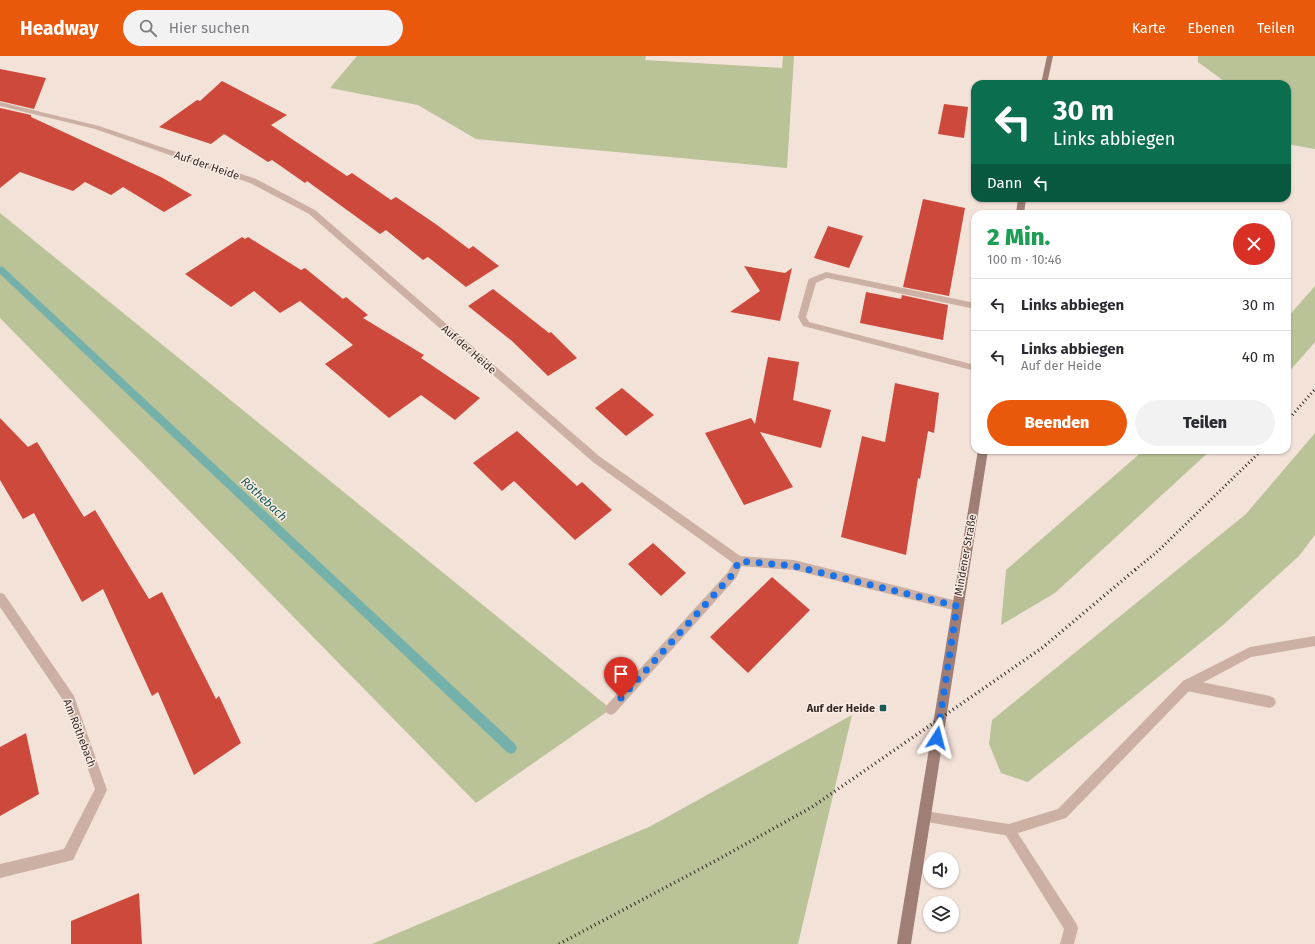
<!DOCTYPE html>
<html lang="de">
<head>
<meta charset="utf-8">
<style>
	body { margin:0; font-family:"Fira Sans",sans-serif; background:#f2f2f3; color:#2b2b33; height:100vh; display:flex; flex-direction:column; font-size:15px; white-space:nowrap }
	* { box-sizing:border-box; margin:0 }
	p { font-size:13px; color:#7c7c81 }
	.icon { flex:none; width:22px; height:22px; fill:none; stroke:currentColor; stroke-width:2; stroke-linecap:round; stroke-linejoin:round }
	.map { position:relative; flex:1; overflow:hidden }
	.details { position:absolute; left:971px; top:154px; width:320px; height:244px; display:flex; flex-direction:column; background:#fff; border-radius:12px; box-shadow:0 1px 3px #0004 }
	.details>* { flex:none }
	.banner { position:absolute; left:971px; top:24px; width:320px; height:122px; border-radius:12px; box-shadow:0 1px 3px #0004; background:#0b6e4f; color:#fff; overflow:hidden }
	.fabs { position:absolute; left:923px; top:796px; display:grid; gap:8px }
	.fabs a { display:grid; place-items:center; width:36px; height:36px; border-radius:50%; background:#fff; box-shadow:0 1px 3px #0004; font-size:20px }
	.pin { position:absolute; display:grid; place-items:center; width:34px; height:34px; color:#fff; margin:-41px -17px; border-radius:50% 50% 50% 0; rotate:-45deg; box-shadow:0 0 4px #0007 }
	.pin .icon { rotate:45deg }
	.me { position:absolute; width:44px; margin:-22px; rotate:9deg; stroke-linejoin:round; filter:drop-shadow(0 0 3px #0008) }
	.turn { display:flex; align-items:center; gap:14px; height:84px; padding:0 16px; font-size:18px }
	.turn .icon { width:52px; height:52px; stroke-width:2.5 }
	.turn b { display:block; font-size:28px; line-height:34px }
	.then { display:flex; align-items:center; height:38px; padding:0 16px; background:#0003; gap:8px; font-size:15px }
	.round { display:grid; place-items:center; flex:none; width:42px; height:42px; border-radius:21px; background:#f2f2f3 }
	.head { display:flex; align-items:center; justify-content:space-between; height:68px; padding:0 16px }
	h1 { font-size:24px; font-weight:800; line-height:30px; color:#1e9e55 }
	.action { display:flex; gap:8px; margin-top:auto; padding:8px 16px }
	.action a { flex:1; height:46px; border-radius:24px; background:#ea580c; color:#fff; font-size:16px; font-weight:800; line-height:46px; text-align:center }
	.action a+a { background:#f2f2f3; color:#2b2b33 }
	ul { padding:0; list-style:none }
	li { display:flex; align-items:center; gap:12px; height:52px; padding:0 16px; border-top:1px solid #e1e1e2 }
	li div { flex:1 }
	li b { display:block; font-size:15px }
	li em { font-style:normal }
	header { display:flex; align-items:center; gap:24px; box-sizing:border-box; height:56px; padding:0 20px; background:#ea580c; color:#fff }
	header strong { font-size:19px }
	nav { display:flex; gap:22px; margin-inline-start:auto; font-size:14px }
	.search { width:280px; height:36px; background:#f2f2f3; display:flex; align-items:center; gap:10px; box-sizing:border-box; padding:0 14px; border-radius:22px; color:#7c7c81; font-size:15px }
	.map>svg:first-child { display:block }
	.green { fill:#bac297 }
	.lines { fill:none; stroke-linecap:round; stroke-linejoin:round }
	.stream { fill:#75b1ab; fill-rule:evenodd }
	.building { fill:#cd493c }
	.service { fill:#cbb0a3; fill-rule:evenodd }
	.minor { fill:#cbb0a3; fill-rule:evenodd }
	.secondary { fill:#9f7e75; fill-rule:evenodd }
	.rail-far1 { stroke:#362826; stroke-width:3; stroke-dasharray:1 3; stroke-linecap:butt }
	.rail { stroke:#362826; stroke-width:3.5; stroke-dasharray:1 3.5; stroke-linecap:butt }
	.route { stroke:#1a73e8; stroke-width:7; stroke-dasharray:0 12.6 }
	.poi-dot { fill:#195954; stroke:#faede4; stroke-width:1.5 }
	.labels { text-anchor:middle; stroke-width:3; stroke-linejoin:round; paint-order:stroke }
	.street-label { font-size:11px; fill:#362826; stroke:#faede4 }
	.poi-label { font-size:11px; font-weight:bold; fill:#362826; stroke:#faede4; text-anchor:end }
	.water-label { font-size:12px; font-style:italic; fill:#195954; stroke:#faede4 }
</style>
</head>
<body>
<header>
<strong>Headway</strong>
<div class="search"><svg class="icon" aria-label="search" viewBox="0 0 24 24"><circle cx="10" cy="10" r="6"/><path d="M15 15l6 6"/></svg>Hier suchen</div>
<nav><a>Karte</a><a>Ebenen</a><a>Teilen</a></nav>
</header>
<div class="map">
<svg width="1315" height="888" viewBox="0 0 1315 888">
	<rect width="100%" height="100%" fill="#f3e2d8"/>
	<g class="green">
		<path d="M 357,0 L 646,0 L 645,4 L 782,12 L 783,0 L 794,0 L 787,112 L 476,83 L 418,49 L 330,32 Z"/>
		<path d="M 1198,0 L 1315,0 L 1315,93 L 1287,88 L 1287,28 L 1228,28 L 1198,6 Z"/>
		<path d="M 0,157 L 611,653 L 476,747 L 0,262 Z"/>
		<path d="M 1315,230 L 1315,286 L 1287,318 L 1287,262 Z"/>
		<path d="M 1315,377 L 1315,479 L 1299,500 L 1223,569 L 1028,726 L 1001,717 L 989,688 L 992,664 L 1246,458 Z"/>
		<path d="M 1144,394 L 1211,394 L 1055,537 L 1001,569 L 1006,514 Z"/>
		<path d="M 852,659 L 798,888 L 372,888 L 649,771 Z"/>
	</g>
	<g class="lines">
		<path class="stream" d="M 0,210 L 3,211 L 515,688 L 517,692 L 515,696 L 511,698 L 507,696 L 0,218 Z"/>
	</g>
	<g class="building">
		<path d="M 0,13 L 46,22 L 34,53 L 0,45 Z"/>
		<path d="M 222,25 L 287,59 L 271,69 L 347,120 L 352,117 L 391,144 L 396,141 L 437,169 L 469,193 L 473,190 L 499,210 L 466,231 L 428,201 L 423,204 L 386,174 L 380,178 L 307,125 L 305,127 L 272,104 L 268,106 L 224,78 L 211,88 L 159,71 L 197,44 L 200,45 Z"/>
		<path d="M 944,48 L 968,51 L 964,82 L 938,78 Z"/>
		<path d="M 0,52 L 31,59 L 31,61 L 161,121 L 192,139 L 164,156 L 123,131 L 111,139 L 85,126 L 73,135 L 20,116 L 0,132 Z"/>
		<path d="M 923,143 L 965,152 L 949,240 L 903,231 Z"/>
		<path d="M 828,170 L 863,180 L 849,212 L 814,202 Z"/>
		<path d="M 242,181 L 245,183 L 248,181 L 301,214 L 305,212 L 343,243 L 346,241 L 368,259 L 363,262 L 424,299 L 421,302 L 480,342 L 455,364 L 421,339 L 389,362 L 325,308 L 353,289 L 300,245 L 280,257 L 254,235 L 231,251 L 185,218 Z"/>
		<path d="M 744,210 L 785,217 L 792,212 L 780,265 L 730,256 L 760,235 Z"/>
		<path d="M 493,233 L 549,277 L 551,276 L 577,302 L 548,320 L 512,285 L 468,250 Z"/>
		<path d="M 866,236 L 901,243 L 902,239 L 948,249 L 943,284 L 860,267 Z"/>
		<path d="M 768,301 L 799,306 L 793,344 L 831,354 L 821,392 L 760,376 L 793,431 L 744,449 L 705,377 L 751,362 L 755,368 Z"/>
		<path d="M 895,327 L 939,337 L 934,377 L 928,375 L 920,423 L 918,422 L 906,499 L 841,481 L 862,380 L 885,386 Z"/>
		<path d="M 622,332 L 654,359 L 626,380 L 595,352 Z"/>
		<path d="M 0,362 L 28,391 L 37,386 L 84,461 L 95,454 L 149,543 L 162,536 L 216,643 L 219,640 L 241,687 L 194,719 L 158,636 L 152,640 L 103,533 L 82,546 L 34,457 L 23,463 L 0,424 Z"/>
		<path d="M 517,375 L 577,430 L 582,426 L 612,454 L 575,484 L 514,425 L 502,435 L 473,407 Z"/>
		<path d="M 653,487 L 686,517 L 661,540 L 628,508 Z"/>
		<path d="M 772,521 L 810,554 L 748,617 L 710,581 Z"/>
		<path d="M 26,677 L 39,738 L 0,760 L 0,691 Z"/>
		<path d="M 139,837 L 142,888 L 71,888 L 71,865 Z"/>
	</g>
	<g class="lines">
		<g class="service">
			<path d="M 826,216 L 975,247 L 975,253 L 827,222 L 816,227 L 806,261 L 809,266 L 975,309 L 975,315 L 803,270 L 798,261 L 808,225 L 809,223 Z"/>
			<path d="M 739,500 L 794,504 L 957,545 L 961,546 L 962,550 L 961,554 L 957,555 L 794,514 L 739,510 L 735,508 L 734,505 L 735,502 Z"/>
			<path d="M 1187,623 L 1270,640 L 1274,642 L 1276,646 L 1274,650 L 1270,652 L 1187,635 L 1183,633 L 1181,629 L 1183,625 Z"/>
			<path d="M 1009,768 L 1013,770 L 1076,867 L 1078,872 L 1074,888 L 1060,888 L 1064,873 L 1005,778 L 1003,774 L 1005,770 Z"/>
		</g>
		<g class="minor">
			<path d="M 0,46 L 99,70 L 256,123 L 315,154 L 599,400 L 743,502 L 744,505 L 736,522 L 615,657 L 611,659 L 607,657 L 605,653 L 607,649 L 728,516 L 733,507 L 593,406 L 309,158 L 250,127 L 95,73 L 0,50 Z"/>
			<path d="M 0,537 L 4,538 L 74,640 L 107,734 L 73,804 L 0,822 L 0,808 L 64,793 L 95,733 L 65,647 L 0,551 Z"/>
			<path d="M 1315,580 L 1315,590 L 1251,601 L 1191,633 L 1066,762 L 1009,780 L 921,765 L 919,761 L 921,757 L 925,755 L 1009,768 L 1058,753 L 1183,625 L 1250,591 Z"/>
		</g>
		<g class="secondary">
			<path d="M 1047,0 L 1053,0 L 1047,28 L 1041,28 Z"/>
			<path d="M 1018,142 L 1026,142 L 1024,158 L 1016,158 Z"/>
			<path d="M 978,394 L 988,394 L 911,888 L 897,888 Z"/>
		</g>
		<g class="rail-far1">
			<path d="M 1287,365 L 1315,333"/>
			<path d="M 1135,514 L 1158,495 L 1262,394"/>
		</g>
		<path class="rail" d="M 559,888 L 717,804 L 812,751 L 1042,592 L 1136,513"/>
	</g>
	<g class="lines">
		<path class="route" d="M 621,642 L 732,519 L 739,505 L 794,510 L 957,550 L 937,682"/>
	</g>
	<rect class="poi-dot" x="879" y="648" width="8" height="8" rx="2"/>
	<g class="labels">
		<g class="street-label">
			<text transform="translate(207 109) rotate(19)" y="4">Auf der Heide</text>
			<text transform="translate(469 293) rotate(41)" y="4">Auf der Heide</text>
			<text transform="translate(965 499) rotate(-80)" y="4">Mindener Straße</text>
			<text transform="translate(80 677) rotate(69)" y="4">Am Röthebach</text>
		</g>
		<g class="poi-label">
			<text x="875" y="656">Auf der Heide</text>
		</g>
		<g class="water-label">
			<text transform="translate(264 443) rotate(43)" y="4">Röthebach</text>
		</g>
	</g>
</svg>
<div class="fabs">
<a><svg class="icon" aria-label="sound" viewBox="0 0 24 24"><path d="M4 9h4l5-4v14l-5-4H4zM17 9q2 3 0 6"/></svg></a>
<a><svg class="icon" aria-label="layers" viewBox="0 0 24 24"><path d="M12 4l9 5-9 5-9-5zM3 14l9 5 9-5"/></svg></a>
</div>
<div class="pin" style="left:621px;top:642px;background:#d93025"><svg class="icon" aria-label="arrive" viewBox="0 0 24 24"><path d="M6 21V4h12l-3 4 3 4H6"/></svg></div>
<svg class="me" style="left:937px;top:682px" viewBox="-20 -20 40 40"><path d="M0-17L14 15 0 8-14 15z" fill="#1a73e8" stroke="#fff" stroke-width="4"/></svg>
<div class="banner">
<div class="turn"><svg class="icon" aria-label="left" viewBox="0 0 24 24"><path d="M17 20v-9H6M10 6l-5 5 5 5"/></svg><div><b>30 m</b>Links abbiegen</div></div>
<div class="then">Dann<svg class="icon" aria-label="left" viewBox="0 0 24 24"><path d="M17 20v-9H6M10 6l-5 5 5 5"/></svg></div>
</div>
<section class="details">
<div class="head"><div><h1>2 Min.</h1><p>100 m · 10:46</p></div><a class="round" style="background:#d93025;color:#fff"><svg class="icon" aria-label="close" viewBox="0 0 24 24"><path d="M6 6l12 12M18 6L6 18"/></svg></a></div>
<ul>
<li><svg class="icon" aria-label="left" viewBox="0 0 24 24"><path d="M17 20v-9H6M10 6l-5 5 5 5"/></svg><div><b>Links abbiegen</b></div><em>30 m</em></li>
<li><svg class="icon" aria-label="left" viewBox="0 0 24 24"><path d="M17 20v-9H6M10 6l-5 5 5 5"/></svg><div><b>Links abbiegen</b><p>Auf der Heide</p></div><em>40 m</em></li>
</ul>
<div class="action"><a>Beenden</a><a>Teilen</a></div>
</section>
</div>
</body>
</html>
